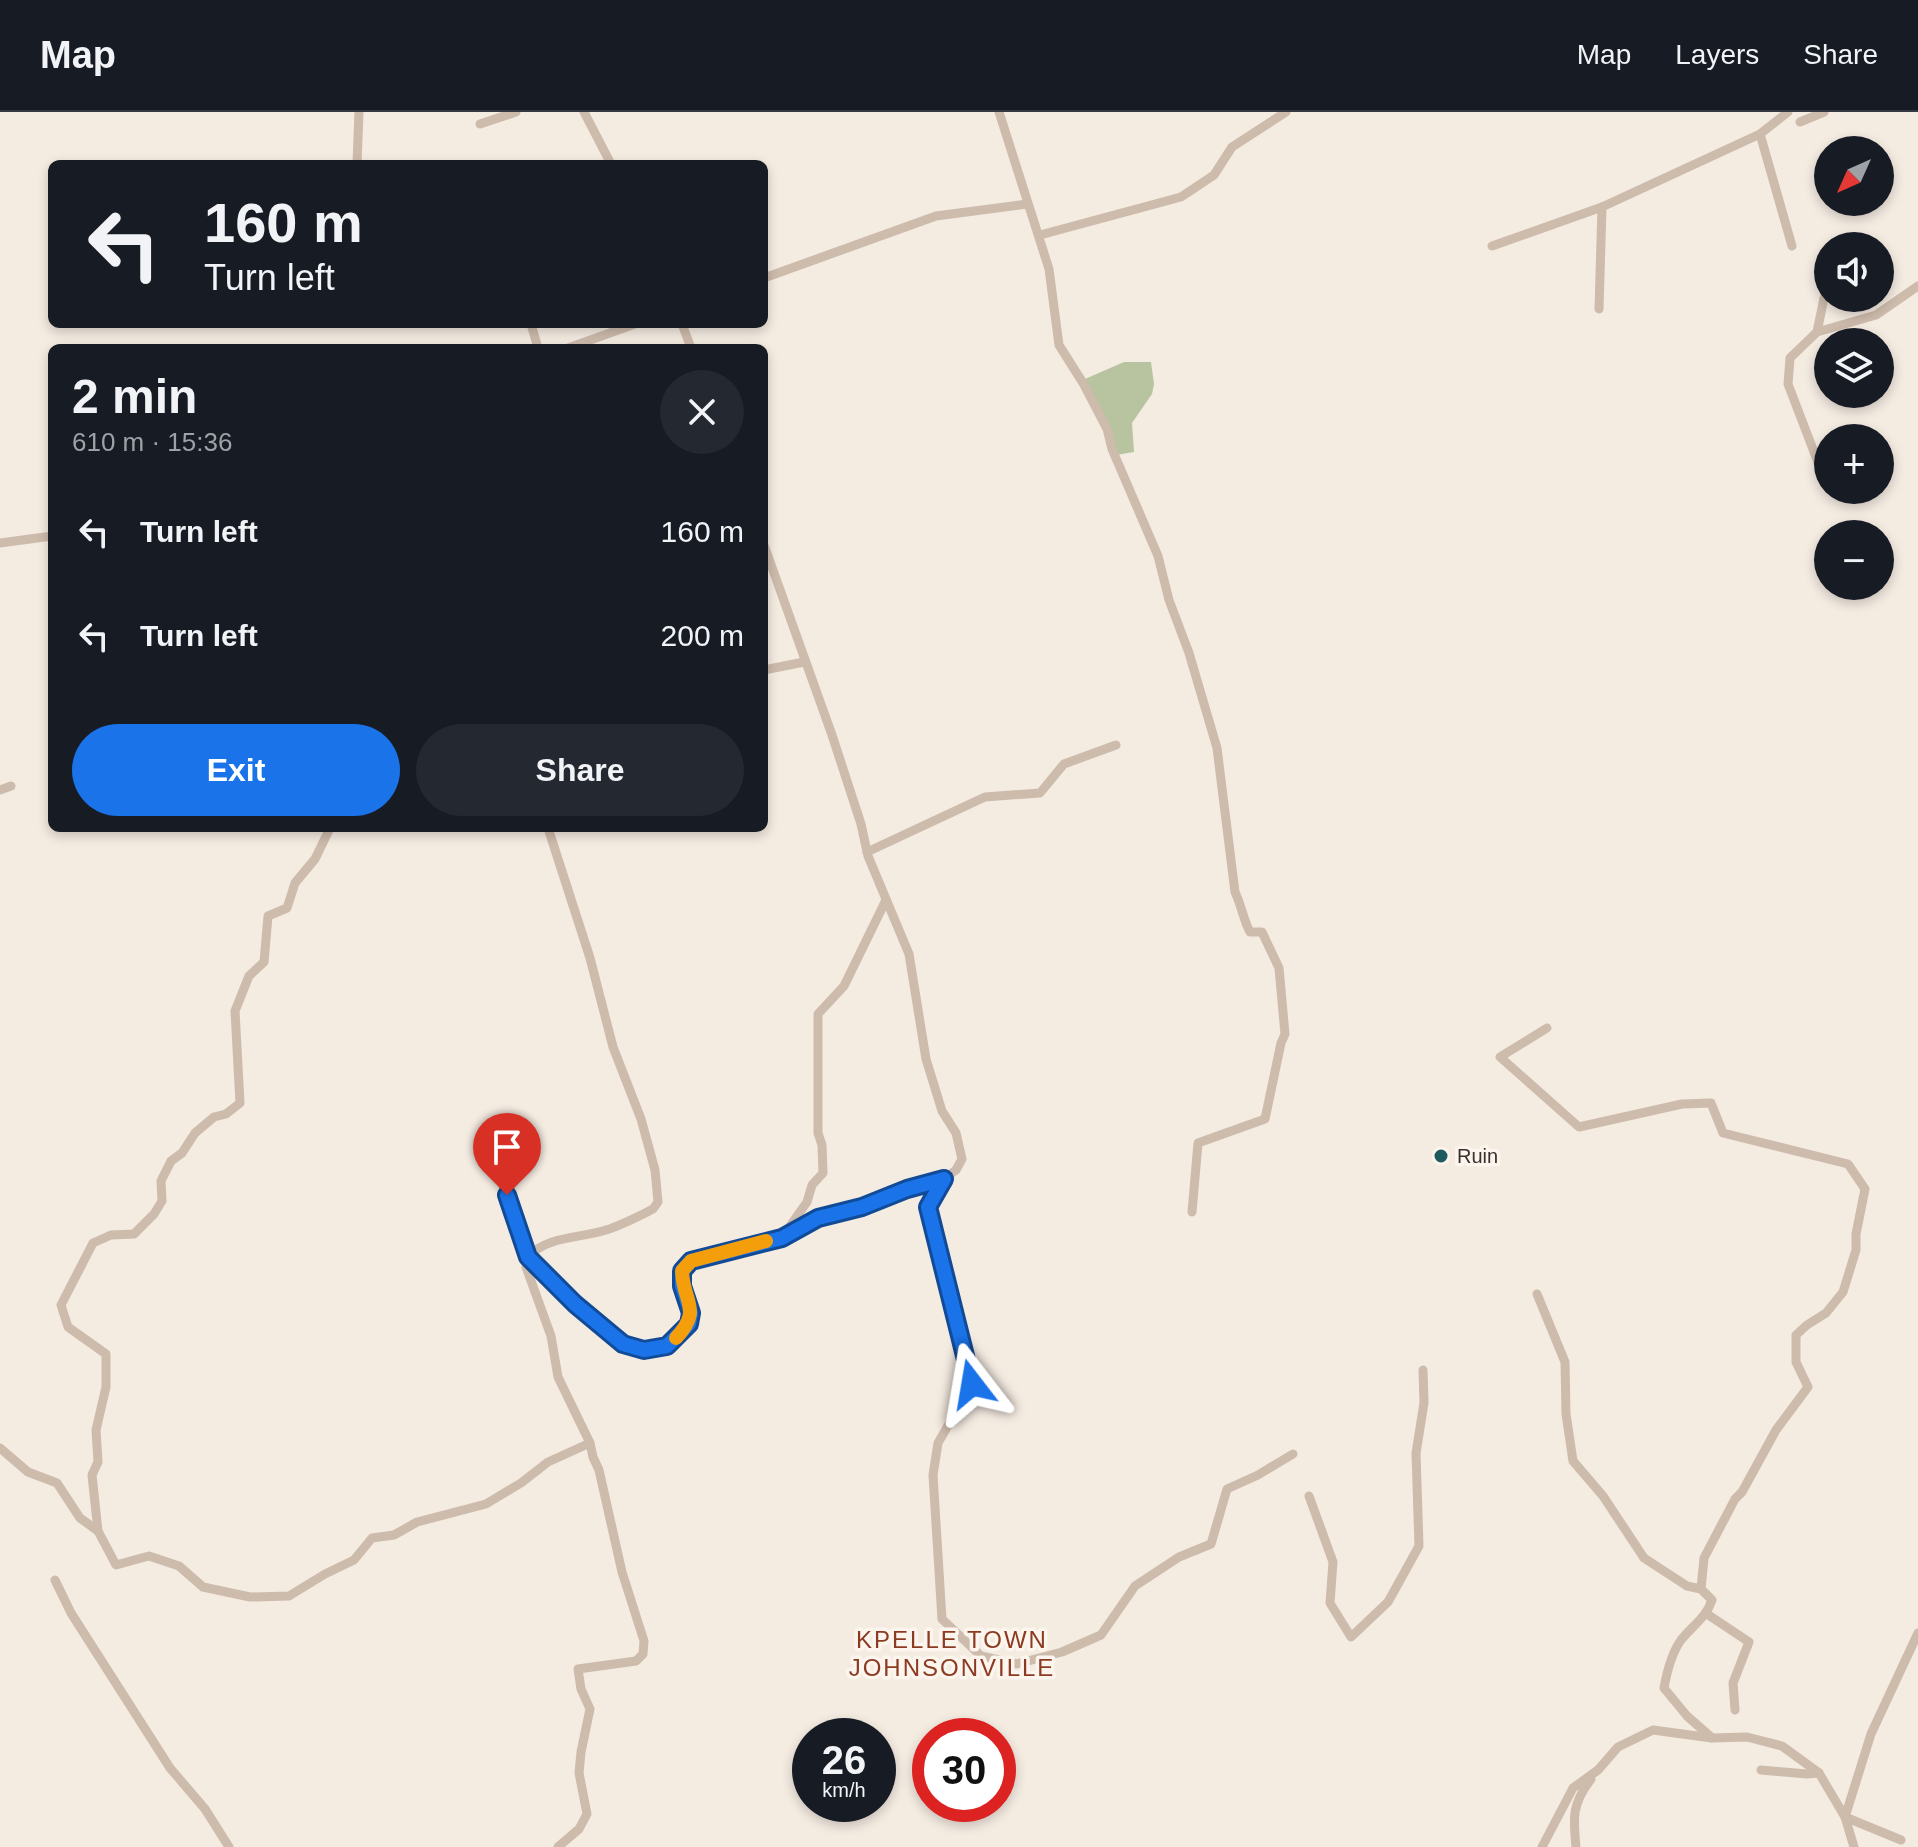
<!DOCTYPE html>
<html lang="en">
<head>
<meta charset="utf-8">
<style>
	body { margin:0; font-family:Arial,sans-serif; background:#242831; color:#f1f3f6; height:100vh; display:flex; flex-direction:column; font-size:30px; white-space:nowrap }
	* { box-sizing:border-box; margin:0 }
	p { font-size:26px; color:#9ea1a6 }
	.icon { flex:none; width:44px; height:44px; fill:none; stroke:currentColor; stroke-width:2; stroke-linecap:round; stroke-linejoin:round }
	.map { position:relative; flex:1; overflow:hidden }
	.details { position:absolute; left:48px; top:232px; width:720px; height:488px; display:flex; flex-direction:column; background:#171b24; border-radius:12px; box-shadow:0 4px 12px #0003 }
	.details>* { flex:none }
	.banner { position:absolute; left:48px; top:48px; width:720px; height:168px; border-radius:12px; box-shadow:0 4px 12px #0003; background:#171b24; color:#f1f3f6; overflow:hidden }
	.needle { width:52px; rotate:225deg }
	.buttons { position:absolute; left:1814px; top:24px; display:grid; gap:16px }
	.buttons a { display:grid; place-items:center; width:80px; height:80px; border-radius:50%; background:#171b24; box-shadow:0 4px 12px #0003; font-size:40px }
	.speed { position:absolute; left:792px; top:1606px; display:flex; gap:16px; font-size:40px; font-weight:700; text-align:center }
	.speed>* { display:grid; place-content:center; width:104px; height:104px; border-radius:50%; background:#171b24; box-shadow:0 4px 12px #0003; line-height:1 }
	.speed small { font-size:20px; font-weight:400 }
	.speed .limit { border:12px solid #d22; background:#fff; color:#111 }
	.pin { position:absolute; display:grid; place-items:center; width:68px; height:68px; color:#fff; margin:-82px -34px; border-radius:50% 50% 50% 0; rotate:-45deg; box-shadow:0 0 8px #0007 }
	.pin .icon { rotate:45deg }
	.me { position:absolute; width:88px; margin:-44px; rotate:346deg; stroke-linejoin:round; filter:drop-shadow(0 0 6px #0008) }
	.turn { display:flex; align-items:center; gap:28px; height:168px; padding:0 24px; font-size:36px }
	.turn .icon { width:104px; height:104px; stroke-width:2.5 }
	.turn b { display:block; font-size:56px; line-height:68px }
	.round { display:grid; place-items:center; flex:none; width:84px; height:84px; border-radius:42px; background:#242831 }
	.overview { display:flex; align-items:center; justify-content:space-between; height:136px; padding:0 24px }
	h1 { font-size:48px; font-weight:600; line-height:60px }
	.action { display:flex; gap:16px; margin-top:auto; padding:16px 24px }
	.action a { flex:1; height:92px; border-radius:48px; background:#1a73e8; color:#fff; font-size:32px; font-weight:600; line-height:92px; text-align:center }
	.action a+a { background:#242831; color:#f1f3f6 }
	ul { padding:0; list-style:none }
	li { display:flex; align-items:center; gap:24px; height:104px; padding:0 24px }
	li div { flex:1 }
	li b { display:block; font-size:30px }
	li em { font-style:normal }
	header { display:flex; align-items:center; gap:48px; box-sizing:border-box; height:112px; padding:0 40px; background:#171b24; border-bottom:2px solid #363941 }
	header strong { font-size:38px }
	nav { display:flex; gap:44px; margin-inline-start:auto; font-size:28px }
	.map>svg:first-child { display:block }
	.green { fill:#b8c4a0 }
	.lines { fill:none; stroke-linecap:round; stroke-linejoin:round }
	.street { stroke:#cdbbac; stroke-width:9 }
	.route-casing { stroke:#114b97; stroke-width:20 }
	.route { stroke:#1a73e8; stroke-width:14 }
	.slow { stroke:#f59e0b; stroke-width:14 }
	.poi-dot { fill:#1f5a5e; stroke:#fbf5ee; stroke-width:3 }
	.labels { text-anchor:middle; stroke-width:7; stroke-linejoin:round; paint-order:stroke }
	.poi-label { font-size:20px; fill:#3b302b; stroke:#fbf5ee; text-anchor:start }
	.quarter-label { font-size:24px; letter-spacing:2px; fill:#8c3b22; stroke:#fbf5ee }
</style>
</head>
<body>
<header>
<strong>Map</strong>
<nav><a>Map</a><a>Layers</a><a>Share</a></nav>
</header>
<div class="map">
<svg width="1918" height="1735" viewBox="0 0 1918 1735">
	<rect width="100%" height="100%" fill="#f4ebe1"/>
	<path class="green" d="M 1124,250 L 1151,250 L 1154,272 L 1152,282 L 1132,311 L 1134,340 L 1116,343 L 1085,267 Z"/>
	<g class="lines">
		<g class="street">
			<path d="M 584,0 L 611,52"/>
			<path d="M 999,0 L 1049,157 L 1059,233 L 1083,271 L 1107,317 L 1112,337 L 1158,444 L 1169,488 L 1189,541 L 1217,636 L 1235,780 C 1241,792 1244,810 1250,820 L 1262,820 L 1279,856 L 1285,922 L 1281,931 L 1265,1007 L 1198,1031 L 1192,1100"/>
			<path d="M 1800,10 L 1824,0"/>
			<path d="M 480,12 L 516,0"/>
			<path d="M 1760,22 L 1792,134"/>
			<path d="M 357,52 L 359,0"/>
			<path d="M 1040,123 L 1181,85 L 1214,63 L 1232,35 L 1286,0"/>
			<path d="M 1492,134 L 1602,95"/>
			<path d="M 764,166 L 936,104 L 1027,92"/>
			<path d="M 1599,197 L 1602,95 L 1760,22 L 1788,0"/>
			<path d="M 531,212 L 538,236"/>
			<path d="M 682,212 L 691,236"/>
			<path d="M 1817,220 L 1824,186"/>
			<path d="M 568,236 L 635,212"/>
			<path d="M 1827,374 L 1788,272 L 1790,246 L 1817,220 L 1876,203 L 1918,174"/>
			<path d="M 0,431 L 52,424"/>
			<path d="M 764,558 L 804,550"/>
			<path d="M 0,678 L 11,674"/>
			<path d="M 867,740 L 985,685 L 1040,681 L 1064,652 L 1116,633"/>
			<path d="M 1547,916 L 1500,945 L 1579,1015 L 1682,992 L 1711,991 L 1723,1021 L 1848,1052 L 1865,1077 L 1856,1122 L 1856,1138 L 1843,1180 L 1826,1201 L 1807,1213 L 1796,1223 L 1796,1250 L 1808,1275 L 1776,1318 L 1742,1380 L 1735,1387 L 1704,1446 L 1701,1477"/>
			<path d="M 499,1065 C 509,1088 531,1130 526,1155 L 551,1224 L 558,1265 L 590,1331 L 593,1345 L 599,1358 L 622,1460 L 644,1529 L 643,1542 L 636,1549 L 578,1557 L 581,1577 L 590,1597 L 581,1640 L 579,1661 L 587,1702 L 579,1717 L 558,1735"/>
			<path d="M 944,1067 L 928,1095 L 972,1272 L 938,1331 L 933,1363 L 942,1507 L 981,1544 L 1017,1552 L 1062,1540 L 1101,1523 L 1135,1474 L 1179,1445 L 1211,1432 L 1227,1377 L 1258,1363 L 1293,1342"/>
			<path d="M 783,1124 L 807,1090 L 812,1073 L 823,1061 L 822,1033 L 818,1021 L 818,902 L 844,874 L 886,788"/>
			<path d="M 528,1145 L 575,1192 L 623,1232 L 644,1238 L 667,1234 L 689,1212 L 691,1201 L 682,1174 L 682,1159 L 691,1149 L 782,1126 L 818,1106 L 862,1095 L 907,1077 L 944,1067 L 956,1058 L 962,1047 L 956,1021 L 942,999 L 926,947 L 909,842 L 868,744 L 861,712 L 832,623 L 764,433"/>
			<path d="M 528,1145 C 546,1124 582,1126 606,1118 C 622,1113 639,1104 653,1097 L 658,1090 L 655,1058 L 641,1007 L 613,935 L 590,846 L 548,716"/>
			<path d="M 1537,1182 L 1565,1250 L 1566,1302 L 1573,1349 L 1603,1384 L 1644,1446 L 1687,1474 L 1701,1477 L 1712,1488 C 1706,1506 1693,1513 1681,1528 C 1671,1542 1667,1559 1664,1576 L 1687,1604 L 1712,1626"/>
			<path d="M 0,1336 L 28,1360 L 57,1371 L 80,1406 L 98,1419 L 116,1453 L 149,1444 L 179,1454 L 203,1475 L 250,1485 L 289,1484 L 325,1462 L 354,1448 L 372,1426 L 394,1423 L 417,1410 L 486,1392 L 521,1371 L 548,1350 L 590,1331"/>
			<path d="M 1309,1384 L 1333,1450 L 1330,1491 L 1351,1525 L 1388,1490 L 1419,1434 L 1416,1341 L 1424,1291 L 1423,1258"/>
			<path d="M 98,1419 L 92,1363 L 98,1350 L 96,1318 L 106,1275 L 106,1242 L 68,1215 L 61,1193 L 93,1131 L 111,1123 L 134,1122 L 154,1102 L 162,1089 L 161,1069 L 171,1049 L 182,1041 L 195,1021 L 214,1005 L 226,1002 L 240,991 L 235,899 L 249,864 L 264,850 L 268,804 L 287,796 L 295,771 L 315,747 L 330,716"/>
			<path d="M 55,1468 L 71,1501 L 170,1656 L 205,1697 L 229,1735"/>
			<path d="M 1707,1502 L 1749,1530 L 1733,1571 L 1735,1598"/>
			<path d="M 1761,1658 L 1807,1662 L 1819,1661"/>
			<path d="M 1901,1728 L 1845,1705 L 1871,1622 L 1918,1521"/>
			<path d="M 1542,1735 L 1573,1676 L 1598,1658 L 1618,1635 L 1653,1618 L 1712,1626 L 1747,1625 L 1782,1634 L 1819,1661 L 1845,1705 L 1854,1735"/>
			<path d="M 1576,1735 C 1573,1705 1572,1692 1591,1667"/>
		</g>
	</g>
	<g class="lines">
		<defs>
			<path id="route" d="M 507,1083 L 528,1145 L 575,1192 L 623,1232 L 644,1238 L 667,1234 L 689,1212 L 691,1201 L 682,1174 L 682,1159 L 691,1149 L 782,1126 L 818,1106 L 862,1095 L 907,1077 L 944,1067 L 928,1095 L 972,1272"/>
		</defs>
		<use href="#route" class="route-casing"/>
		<use href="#route" class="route"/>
		<path class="slow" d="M 676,1226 C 703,1197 683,1191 682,1159 L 691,1149 L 766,1129"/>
	</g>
	<circle class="poi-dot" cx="1441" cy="1044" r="8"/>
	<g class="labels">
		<g class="poi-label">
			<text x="1457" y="1051">Ruin</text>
		</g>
		<g class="quarter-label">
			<text x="952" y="1536">KPELLE TOWN<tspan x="952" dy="28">JOHNSONVILLE</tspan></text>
		</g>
	</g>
</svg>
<div class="buttons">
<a><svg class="needle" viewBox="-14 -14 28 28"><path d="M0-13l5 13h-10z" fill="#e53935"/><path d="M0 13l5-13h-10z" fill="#9ea1a6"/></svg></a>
<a><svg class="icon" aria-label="sound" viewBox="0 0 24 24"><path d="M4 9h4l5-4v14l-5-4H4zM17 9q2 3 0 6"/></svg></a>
<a><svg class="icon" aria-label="layers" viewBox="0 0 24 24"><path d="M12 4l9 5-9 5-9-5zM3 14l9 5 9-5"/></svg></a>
<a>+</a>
<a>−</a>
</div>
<div class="speed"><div>26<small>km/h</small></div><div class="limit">30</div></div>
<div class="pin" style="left:507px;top:1083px;background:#d93025"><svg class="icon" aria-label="arrive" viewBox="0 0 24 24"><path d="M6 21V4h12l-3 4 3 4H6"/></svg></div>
<svg class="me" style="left:972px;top:1272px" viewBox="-20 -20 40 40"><path d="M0-17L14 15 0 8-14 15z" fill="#1a73e8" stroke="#fff" stroke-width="4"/></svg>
<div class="banner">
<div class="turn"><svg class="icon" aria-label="left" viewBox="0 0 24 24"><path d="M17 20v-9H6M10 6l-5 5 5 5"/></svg><div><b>160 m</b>Turn left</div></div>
</div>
<section class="details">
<div class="overview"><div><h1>2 min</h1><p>610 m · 15:36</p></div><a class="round"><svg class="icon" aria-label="close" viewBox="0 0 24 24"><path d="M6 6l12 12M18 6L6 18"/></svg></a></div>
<ul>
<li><svg class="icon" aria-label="left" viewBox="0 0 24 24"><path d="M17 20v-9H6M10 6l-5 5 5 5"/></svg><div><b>Turn left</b></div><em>160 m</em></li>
<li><svg class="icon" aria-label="left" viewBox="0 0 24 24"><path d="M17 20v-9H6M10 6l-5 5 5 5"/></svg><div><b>Turn left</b></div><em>200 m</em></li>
</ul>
<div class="action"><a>Exit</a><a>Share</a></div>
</section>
</div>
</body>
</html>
